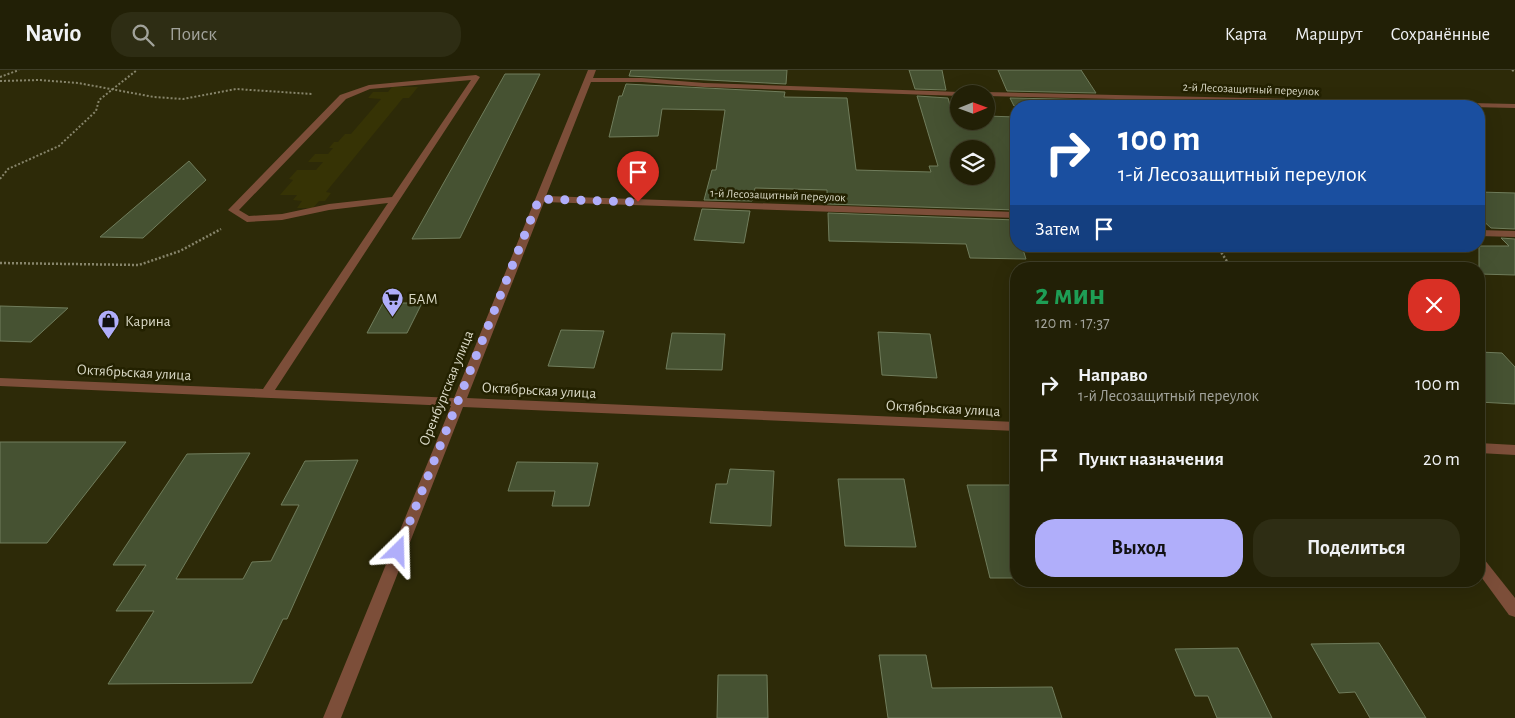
<!DOCTYPE html>
<html lang="ru">
<head>
<meta charset="utf-8">
<style>
	body { margin:0; font-family:"Alegreya Sans",sans-serif; background:#2e2d14; color:#f1f3f6; height:100vh; display:flex; flex-direction:column; font-size:19px; white-space:nowrap }
	* { box-sizing:border-box; margin:0 }
	p { font-size:16px; color:#a2a39b }
	.icon { flex:none; width:28px; height:28px; fill:none; stroke:currentColor; stroke-width:2; stroke-linecap:round; stroke-linejoin:round }
	.map { position:relative; flex:1; overflow:hidden }
	.side { position:absolute; left:1010px; top:192px; width:475px; height:325px; display:flex; flex-direction:column; background:#222006; border-radius:20px; box-shadow:0 5px 20px #0002,0 0 0 1px #3f3e28 }
	.side>* { flex:none }
	.banner { position:absolute; left:1010px; top:30px; width:475px; height:152px; border-radius:20px; box-shadow:0 5px 20px #0002,0 0 0 1px #3f3e28; background:#1a4fa0; color:#fff; overflow:hidden }
	.needle { width:32px; rotate:89deg }
	.fabs { position:absolute; left:950px; top:15px; display:grid; gap:10px }
	.fabs a { display:grid; place-items:center; width:45px; height:45px; border-radius:50%; background:#222006; box-shadow:0 5px 20px #0002,0 0 0 1px #3f3e28; font-size:25px }
	.pin { position:absolute; display:grid; place-items:center; width:42px; height:42px; color:#fff; margin:-51px -21px; border-radius:50% 50% 50% 0; rotate:-45deg; box-shadow:0 0 5px #0007 }
	.pin .icon { rotate:45deg }
	.me { position:absolute; width:55px; margin:-28px; rotate:22deg; stroke-linejoin:round; filter:drop-shadow(0 0 4px #0008) }
	.turn { display:flex; align-items:center; gap:18px; height:105px; padding:0 25px; font-size:22px }
	.turn .icon { width:65px; height:65px; stroke-width:2.5 }
	.turn b { display:block; font-size:35px; line-height:42px }
	.then { display:flex; align-items:center; height:48px; padding:0 25px; background:#0003; gap:10px; font-size:19px }
	.round { display:grid; place-items:center; flex:none; width:52px; height:52px; border-radius:20px; background:#2e2d14 }
	.summary { display:flex; align-items:center; justify-content:space-between; height:85px; padding:0 25px }
	h1 { font-size:30px; font-weight:700; line-height:38px; color:#1e9e55 }
	.button { display:flex; gap:10px; margin-top:auto; padding:10px 25px }
	.button a { flex:1; height:58px; border-radius:20px; background:#b0aefa; color:#111; font-size:20px; font-weight:700; line-height:58px; text-align:center }
	.button a+a { background:#2e2d14; color:#f1f3f6 }
	ul { padding:0; list-style:none }
	li { display:flex; align-items:center; gap:15px; height:75px; padding:0 25px }
	li div { flex:1 }
	li b { display:block; font-size:19px }
	li em { font-style:normal }
	header { display:flex; align-items:center; gap:30px; box-sizing:border-box; height:70px; padding:0 25px; background:#222006; border-bottom:1px solid #3f3e28 }
	header strong { font-size:24px }
	nav { display:flex; gap:28px; margin-inline-start:auto; font-size:18px }
	.search { width:350px; height:45px; background:#2e2d14; display:flex; align-items:center; gap:12px; box-sizing:border-box; padding:0 18px; border-radius:20px; color:#a2a39b; font-size:19px }
	.map>svg:first-child { display:block }
	.built { fill:#363305 }
	.building { fill:#465232; stroke:#707d5c; fill-rule:evenodd }
	.lines { fill:none; stroke-linecap:round; stroke-linejoin:round }
	.path-far1 { stroke:#87856b; stroke-width:2; stroke-dasharray:2 2; stroke-linecap:butt }
	.path { stroke:#87856b; stroke-width:2.5; stroke-dasharray:2 2; stroke-linecap:butt }
	.minor { fill:#7c4e39; fill-rule:evenodd }
	.route { stroke:#b0aefa; stroke-width:9; stroke-dasharray:0 16.2 }
	.labels { text-anchor:middle; stroke-width:5; stroke-linejoin:round; paint-order:stroke }
	.far-street-label { font-size:12px; fill:#dad9c6; stroke:#232100 }
	.poi-label { font-size:15px; fill:#dad9c6; stroke:#232100; text-anchor:start }
	.street-label { font-size:15px; fill:#dad9c6; stroke:#232100 }
</style>
</head>
<body>
<header>
<strong>Navio</strong>
<div class="search"><svg class="icon" aria-label="search" viewBox="0 0 24 24"><circle cx="10" cy="10" r="6"/><path d="M15 15l6 6"/></svg>Поиск</div>
<nav><a>Карта</a><a>Маршрут</a><a>Сохранённые</a></nav>
</header>
<div class="map">
<svg width="1515" height="648" viewBox="0 0 1515 648">
	<rect width="100%" height="100%" fill="#2d2a08"/>
	<path class="built" d="M 392,17 L 418,17 L 409,28 L 403,28 L 326,122 L 331,123 L 325,131 L 319,131 L 313,138 L 297,138 L 302,131 L 293,130 L 297,125 L 280,125 L 293,110 L 289,109 L 297,100 L 316,100 L 323,92 L 308,92 L 315,84 L 328,84 L 333,78 L 329,78 L 334,72 L 338,72 L 345,64 L 351,64 L 381,29 L 368,28 L 373,22 L 388,22 Z"/>
	<g class="building">
		<path d="M 631,0 L 787,0 L 786,14 L 629,6 Z"/>
		<path d="M 909,0 L 942,0 L 946,20 L 915,19 Z"/>
		<path d="M 998,0 L 1081,0 L 1096,23 L 1007,21 Z"/>
		<path d="M 505,4 L 540,4 L 460,168 L 412,169 Z"/>
		<path d="M 626,14 L 785,22 L 784,27 L 847,28 L 856,100 L 931,102 L 929,96 L 938,96 L 917,26 L 948,28 L 953,46 L 959,46 L 959,51 L 986,51 L 986,46 L 1016,47 L 1016,140 L 827,134 L 827,120 L 755,118 L 752,131 L 704,130 L 712,100 L 716,100 L 725,40 L 662,39 L 658,66 L 609,67 L 619,26 L 622,26 ZM 959,79 L 986,79 L 986,106 L 959,106 Z"/>
		<path d="M 1010,28 L 1102,30 L 1105,36 L 1014,36 Z"/>
		<path d="M 189,91 L 206,110 L 143,168 L 100,167 Z"/>
		<path d="M 1479,122 L 1515,123 L 1515,159 L 1491,158 L 1479,147 Z"/>
		<path d="M 702,139 L 750,141 L 744,173 L 694,170 Z"/>
		<path d="M 828,143 L 1016,150 L 1016,176 L 1022,176 L 1026,189 L 970,188 L 966,174 L 829,171 Z"/>
		<path d="M 1501,168 L 1515,169 L 1515,205 L 1479,204 L 1479,176 L 1509,176 Z"/>
		<path d="M 383,233 L 422,233 L 407,263 L 367,263 Z"/>
		<path d="M 0,236 L 68,238 L 31,272 L 0,271 Z"/>
		<path d="M 561,260 L 604,261 L 594,298 L 548,296 Z"/>
		<path d="M 878,262 L 930,264 L 937,308 L 882,305 Z"/>
		<path d="M 672,263 L 725,264 L 722,300 L 666,299 Z"/>
		<path d="M 1479,282 L 1502,283 L 1515,297 L 1515,334 L 1479,332 Z"/>
		<path d="M 0,372 L 126,372 L 47,473 L 0,473 Z"/>
		<path d="M 250,383 L 176,509 L 243,509 L 252,492 L 271,491 L 299,435 L 281,435 L 305,391 L 358,390 L 287,549 L 283,549 L 252,613 L 108,614 L 154,541 L 116,541 L 146,495 L 113,495 L 187,384 Z"/>
		<path d="M 517,392 L 598,393 L 589,436 L 552,436 L 555,421 L 508,421 Z"/>
		<path d="M 730,399 L 774,401 L 771,456 L 710,453 L 716,414 L 727,414 Z"/>
		<path d="M 838,409 L 904,409 L 916,477 L 845,476 Z"/>
		<path d="M 967,415 L 1016,415 L 1016,508 L 990,508 Z"/>
		<path d="M 1379,573 L 1386,584 L 1426,648 L 1370,648 L 1355,622 L 1339,623 L 1311,574 Z"/>
		<path d="M 1238,578 L 1272,648 L 1217,648 L 1208,626 L 1195,626 L 1175,579 Z"/>
		<path d="M 879,585 L 926,585 L 932,618 L 1052,617 L 1062,648 L 888,648 Z"/>
		<path d="M 718,605 L 767,605 L 768,648 L 717,648 Z"/>
	</g>
	<g class="lines">
		<g class="path-far1">
			<path d="M 1512,0 L 1515,2"/>
			<path d="M 0,7 L 19,0"/>
			<path d="M 0,11 L 39,10 L 78,13 L 154,27 L 183,29 L 236,19 L 312,24"/>
			<path d="M 0,109 L 8,99 L 59,76 L 96,41 L 99,30 L 137,0"/>
		</g>
		<g class="path">
			<path d="M 1217,176 L 1232,199"/>
			<path d="M 0,193 L 139,195 L 180,181 L 221,159"/>
		</g>
		<g class="minor">
			<path d="M 588,0 L 596,0 L 593,8 L 642,8 L 704,13 L 959,22 L 963,24 L 959,24 L 959,26 L 704,17 L 642,12 L 591,12 L 546,126 L 1016,142 L 1016,148 L 544,132 L 467,328 L 1016,352 L 1016,361 L 463,337 L 341,648 L 323,648 L 451,336 L 0,316 L 0,308 L 263,319 L 388,133 L 329,140 L 282,150 L 247,152 L 228,140 L 340,25 L 369,15 L 476,5 L 480,7 L 275,320 L 454,328 ZM 471,10 L 392,127 L 329,134 L 282,144 L 249,146 L 239,140 L 346,29 L 370,19 Z"/>
			<path d="M 986,22 L 1515,34 L 1515,38 L 986,26 L 986,24 L 982,24 Z"/>
			<path d="M 1479,160 L 1515,161 L 1515,167 L 1479,166 Z"/>
			<path d="M 1479,373 L 1515,375 L 1515,385 L 1479,383 Z"/>
			<path d="M 1479,487 L 1484,489 L 1515,528 L 1515,547 L 1509,545 L 1479,504 Z"/>
		</g>
	</g>
	<g class="lines">
		<path class="route" d="M 398,481 L 539,129 L 638,132"/>
	</g>
	<defs>
		<symbol id="supermarket-pin" viewBox="-11 -11 22 30"><path d="M0 17L-7.5 6A9.5 9.5 0 1 1 7.5 6Z" fill="#b0aefa" stroke="#232100"/><path d="M-6-5.5h2.5l.6 2H6L4.5 2H-2.5L-4.4-4H-6ZM-1.5 3.2a1.3 1.3 0 1 0 .1 0ZM3 3.2a1.3 1.3 0 1 0 .1 0Z" fill="#111"/></symbol>
		<symbol id="shop-pin" viewBox="-11 -11 22 30"><path d="M0 17L-7.5 6A9.5 9.5 0 1 1 7.5 6Z" fill="#b0aefa" stroke="#232100"/><path d="M-5-2.5h2.3a2.7 3.5 0 0 1 5.4 0H5L5.5 6h-11ZM-1.5-2.5h3a1.5 2.3 0 0 0-3 0Z" fill="#111"/></symbol>
	</defs>
	<g fill-rule="evenodd">
		<use href="#supermarket-pin" x="380" y="216" width="25" height="34"/>
		<use href="#shop-pin" x="96" y="238" width="25" height="34"/>
	</g>
	<g class="labels">
		<g class="far-street-label">
			<text transform="translate(1251 19) rotate(2)" y="4">2-й Лесозащитный переулок</text>
			<text transform="translate(778 125) rotate(2)" y="4">1-й Лесозащитный переулок</text>
		</g>
		<g class="poi-label">
			<text x="408" y="234">БАМ</text>
			<text x="125" y="256">Карина</text>
		</g>
		<g class="street-label">
			<text transform="translate(134 302) rotate(3)" y="5">Октябрьская улица</text>
			<text transform="translate(446 318) rotate(-68)" y="5">Оренбургская улица</text>
			<text transform="translate(539 320) rotate(3)" y="5">Октябрьская улица</text>
			<text transform="translate(943 338) rotate(3)" y="5">Октябрьская улица</text>
		</g>
	</g>
</svg>
<div class="fabs">
<a><svg class="needle" viewBox="-14 -14 28 28"><path d="M0-13l5 13h-10z" fill="#e53935"/><path d="M0 13l5-13h-10z" fill="#a2a39b"/></svg></a>
<a><svg class="icon" aria-label="layers" viewBox="0 0 24 24"><path d="M12 4l9 5-9 5-9-5zM3 14l9 5 9-5"/></svg></a>
</div>
<div class="pin" style="left:638px;top:132px;background:#d93025"><svg class="icon" aria-label="arrive" viewBox="0 0 24 24"><path d="M6 21V4h12l-3 4 3 4H6"/></svg></div>
<svg class="me" style="left:398px;top:481px" viewBox="-20 -20 40 40"><path d="M0-17L14 15 0 8-14 15z" fill="#b0aefa" stroke="#fff" stroke-width="4"/></svg>
<div class="banner">
<div class="turn"><svg class="icon" aria-label="right" viewBox="0 0 24 24"><path d="M7 20v-9h11M14 6l5 5-5 5"/></svg><div><b>100 m</b>1-й Лесозащитный переулок</div></div>
<div class="then">Затем<svg class="icon" aria-label="arrive" viewBox="0 0 24 24"><path d="M6 21V4h12l-3 4 3 4H6"/></svg></div>
</div>
<section class="side">
<div class="summary"><div><h1>2 мин</h1><p>120 m · 17:37</p></div><a class="round" style="background:#d93025;color:#fff"><svg class="icon" aria-label="close" viewBox="0 0 24 24"><path d="M6 6l12 12M18 6L6 18"/></svg></a></div>
<ul>
<li><svg class="icon" aria-label="right" viewBox="0 0 24 24"><path d="M7 20v-9h11M14 6l5 5-5 5"/></svg><div><b>Направо</b><p>1-й Лесозащитный переулок</p></div><em>100 m</em></li>
<li><svg class="icon" aria-label="arrive" viewBox="0 0 24 24"><path d="M6 21V4h12l-3 4 3 4H6"/></svg><div><b>Пункт назначения</b></div><em>20 m</em></li>
</ul>
<div class="button"><a>Выход</a><a>Поделиться</a></div>
</section>
</div>
</body>
</html>
